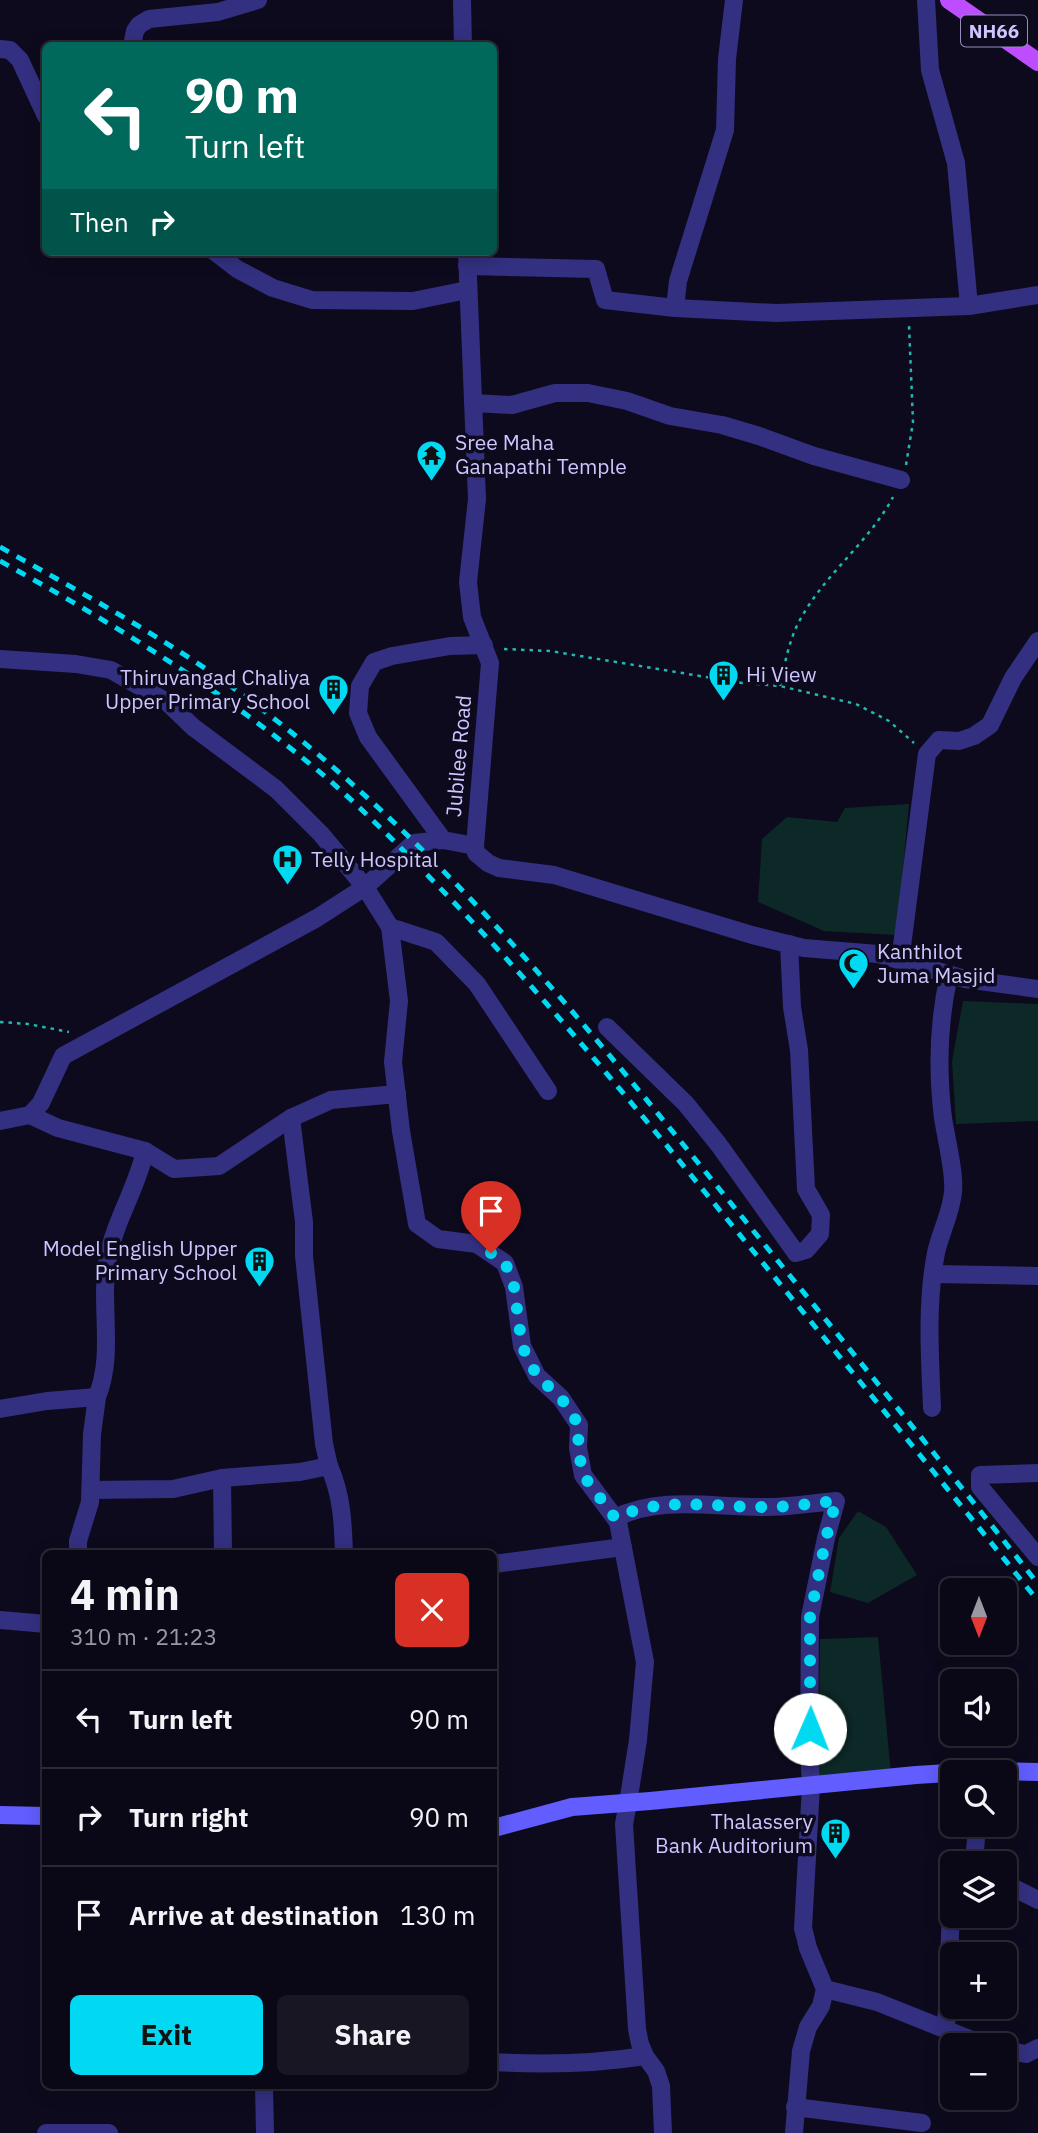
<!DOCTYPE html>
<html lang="en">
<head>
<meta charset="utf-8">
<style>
	body { margin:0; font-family:"IBM Plex Sans",sans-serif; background:#181623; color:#f1f3f6; height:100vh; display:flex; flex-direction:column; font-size:26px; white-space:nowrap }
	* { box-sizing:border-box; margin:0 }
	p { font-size:23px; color:#999aa1 }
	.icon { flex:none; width:38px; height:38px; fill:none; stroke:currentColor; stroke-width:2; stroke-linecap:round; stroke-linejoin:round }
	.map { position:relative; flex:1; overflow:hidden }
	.drawer { position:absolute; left:42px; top:1550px; width:455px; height:539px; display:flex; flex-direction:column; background:#0a0816; border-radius:10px; box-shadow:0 4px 18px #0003,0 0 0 2px #2a2935 }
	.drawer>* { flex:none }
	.hud { position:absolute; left:42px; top:42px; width:455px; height:214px; border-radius:10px; box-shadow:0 4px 18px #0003,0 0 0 2px #2a2935; background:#00695c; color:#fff; overflow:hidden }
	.needle { width:46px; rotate:180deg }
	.buttons { position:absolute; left:940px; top:1578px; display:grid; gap:14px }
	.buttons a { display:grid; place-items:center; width:77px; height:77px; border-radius:10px; background:#0a0816; box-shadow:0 4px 18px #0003,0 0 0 2px #2a2935; font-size:35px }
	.pin { position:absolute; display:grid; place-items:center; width:60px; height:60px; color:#fff; margin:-72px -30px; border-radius:50% 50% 50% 0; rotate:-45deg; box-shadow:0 0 7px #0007 }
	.pin .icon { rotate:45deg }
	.me { position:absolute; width:77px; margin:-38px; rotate:1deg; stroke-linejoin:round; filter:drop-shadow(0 0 5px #0008) }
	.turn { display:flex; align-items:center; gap:24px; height:147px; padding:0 28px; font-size:32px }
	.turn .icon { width:91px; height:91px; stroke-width:2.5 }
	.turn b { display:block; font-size:49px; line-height:60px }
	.then { display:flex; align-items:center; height:66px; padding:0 28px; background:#0003; gap:14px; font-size:26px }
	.round { display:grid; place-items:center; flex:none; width:74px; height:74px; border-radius:10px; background:#181623 }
	.head { display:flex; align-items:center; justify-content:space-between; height:119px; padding:0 28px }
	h1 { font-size:42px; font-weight:700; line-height:52px }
	.primary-button { display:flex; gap:14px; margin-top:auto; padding:14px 28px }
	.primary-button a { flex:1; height:80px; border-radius:10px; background:#00d9f1; color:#111; font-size:28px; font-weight:700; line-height:80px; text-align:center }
	.primary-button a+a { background:#181623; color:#f1f3f6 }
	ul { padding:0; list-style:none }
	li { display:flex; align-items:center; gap:21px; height:98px; padding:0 28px; border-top:2px solid #2a2935 }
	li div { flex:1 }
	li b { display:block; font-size:26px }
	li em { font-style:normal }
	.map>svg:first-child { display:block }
	.park { fill:#0c2827 }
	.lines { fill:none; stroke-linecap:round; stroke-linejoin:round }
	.path { stroke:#21b8af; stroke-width:2.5; stroke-dasharray:3.5 5; stroke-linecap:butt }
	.minor { stroke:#333081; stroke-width:18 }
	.tertiary { stroke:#333081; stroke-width:18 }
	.secondary { stroke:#615dff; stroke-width:18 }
	.primary { stroke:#bd4dff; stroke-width:18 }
	.rail { stroke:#00d9f1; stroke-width:5; stroke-dasharray:10 9; stroke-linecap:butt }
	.route { stroke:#00d9f1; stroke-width:12; stroke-dasharray:0 21.6 }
	.labels { text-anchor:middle; stroke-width:7; stroke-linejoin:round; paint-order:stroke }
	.shield { fill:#0d0a1d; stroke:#938ebb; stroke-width:2 }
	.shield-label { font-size:19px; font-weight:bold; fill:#cdc6ff }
	.poi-label { font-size:21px; fill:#cdc6ff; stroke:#0d0a1d; text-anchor:start }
	.street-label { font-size:21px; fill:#cdc6ff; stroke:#0d0a1d }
</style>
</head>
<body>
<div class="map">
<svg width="1038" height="2133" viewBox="0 0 1038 2133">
	<rect width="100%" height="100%" fill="#0d0a1d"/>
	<g class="park">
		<path d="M 909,804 L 897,935 L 824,931 L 758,902 L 762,839 L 787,817 L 837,822 L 845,808 Z"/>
		<path d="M 963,1001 L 1038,1004 L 1038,1121 L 956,1124 L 952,1061 Z"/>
		<path d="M 858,1511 L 886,1527 L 917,1575 L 868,1603 L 830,1592 L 839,1538 Z"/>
		<path d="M 878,1637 L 891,1774 L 818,1780 L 820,1639 Z"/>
	</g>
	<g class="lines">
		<g class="path">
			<path d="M 906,465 L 913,422 L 909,325"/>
			<path d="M 504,649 L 550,651 L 742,683 L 780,686 L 856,704 L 889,721 L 914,743"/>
			<path d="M 780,686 C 785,663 789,639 801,618 C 826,573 869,542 893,497"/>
			<path d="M 0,1022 L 28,1024 L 69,1032"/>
		</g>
		<g class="minor">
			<path d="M 926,0 L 930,70 L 956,163 L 969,306"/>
			<path d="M 132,46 L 135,31 L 139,25 L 149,19 L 218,12 L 258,0"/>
			<path d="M 0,49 L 10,50 L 20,60 L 46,116"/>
			<path d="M 215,252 L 237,269 L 273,288 L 312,300 L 413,301 L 467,290"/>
			<path d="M 467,266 L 596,269 L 605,300 L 675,308 L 776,313 L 969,306 L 1038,295"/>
			<path d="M 675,308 L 678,281 L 725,130 L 727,59 L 734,0"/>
			<path d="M 473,403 L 512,405 L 555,393 L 588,393 L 627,401 L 670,416 L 722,425 L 759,436 L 814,456 L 901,480"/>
			<path d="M 0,659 L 76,664 L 111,670 L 167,702 L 193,727 L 276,789 L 321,834 L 365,887"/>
			<path d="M 443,840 L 368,737 L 358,713 L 360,686 L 374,662 L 392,656 L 450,646 L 484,645"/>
			<path d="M 390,927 L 436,942 L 477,984 L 548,1091"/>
			<path d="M 900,961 L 927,754 L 939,740 L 959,741 L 974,736 L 990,725 L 1013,678 L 1038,641"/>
			<path d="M 607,1027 L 686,1104 L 719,1145 L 796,1253 L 806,1250 L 820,1234 L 821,1215 L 806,1189 L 799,1050 L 792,1007 L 789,944"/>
			<path d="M 291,1118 L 304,1222 L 304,1256 L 324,1444 L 329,1466"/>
			<path d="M 145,1151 L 174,1169 L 219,1166 L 291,1118 L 331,1100 L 397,1094"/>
			<path d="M 934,1274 L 1038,1276"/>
			<path d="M 932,1408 C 930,1358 926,1304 936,1253 C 940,1233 951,1214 953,1192 C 955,1173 946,1138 943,1118 C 937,1069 938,1023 949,975"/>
			<path d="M 0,1409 L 47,1401 L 97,1397 C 115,1353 99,1304 108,1258 C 115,1220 137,1188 145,1151 L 58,1128 L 30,1115"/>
			<path d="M 1038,1473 L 980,1475 L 980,1487 L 1038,1557"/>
			<path d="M 222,1478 L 223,1554"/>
			<path d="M 91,1490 L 173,1489 L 222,1478 L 300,1472 L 329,1466 C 342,1495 343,1523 344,1554"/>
			<path d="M 615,1518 C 660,1496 711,1507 760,1507 C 785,1508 811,1503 836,1501 L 826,1538 L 810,1617 L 809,1750 L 811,1786"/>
			<path d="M 78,1554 L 78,1541 L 90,1502 L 92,1434 L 97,1397"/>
			<path d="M 494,1564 L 623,1547"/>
			<path d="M 0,1620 L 46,1624"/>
			<path d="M 628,1803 L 624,1824 L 637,2029 L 640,2044 L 645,2056 L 656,2071 L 661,2086 L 663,2133"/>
			<path d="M 974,1864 L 977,1825"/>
			<path d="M 1004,1883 L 1038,1900"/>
			<path d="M 825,1989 L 877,2002 L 987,2046"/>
			<path d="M 946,2029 L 952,1889"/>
			<path d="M 1004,2050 L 1026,2054 L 1038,2048"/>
			<path d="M 494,2062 C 545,2065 594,2064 645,2056"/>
			<path d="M 264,2086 L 265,2133"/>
			<path d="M 795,2107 L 922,2123"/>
			<path d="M 46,2133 L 109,2133"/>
		</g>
		<g class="tertiary">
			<path d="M 462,0 L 463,46"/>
			<path d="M 467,252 L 477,499 L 468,582 L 472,617 L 490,663 L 475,846 L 476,853 L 488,863 L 499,868 L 554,875 L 752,935 L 804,948 L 878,954 L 965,979 L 1038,989"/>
			<path d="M 365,887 L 390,927 L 399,1001 L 393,1062 L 401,1131 L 417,1224 L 438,1239 L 477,1244 L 505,1263 L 514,1287 L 522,1346 L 537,1376 L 561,1398 L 579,1425 L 578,1448 L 583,1475 L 618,1522 L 645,1662 L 638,1740 L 628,1803"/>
			<path d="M 0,1121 L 30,1115 L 41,1103 L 63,1056 L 317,918 L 365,887 L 414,843 L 443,840 L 475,846"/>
			<path d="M 794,2133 L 801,2051 L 808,2027 L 821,2006 L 825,1989 L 808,1948 L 803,1928 L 811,1786"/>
		</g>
		<g class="secondary">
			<path d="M 0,1815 L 46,1816"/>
			<path d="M 494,1828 L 572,1807 L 650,1801 L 916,1775 L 981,1771 L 1038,1772"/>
		</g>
		<path class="primary" d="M 949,0 L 1038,62"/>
		<g class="rail">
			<path d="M 0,547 C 89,597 178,645 259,707 C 439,844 584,1022 725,1196 C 830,1325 935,1453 1038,1584"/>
			<path d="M 0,561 C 116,625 227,693 328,779 C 367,813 404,851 440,888 C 534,985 619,1087 704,1191 C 816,1328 928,1464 1038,1601"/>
		</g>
	</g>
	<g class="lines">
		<path class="route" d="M 491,1253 L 505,1262 L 514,1287 L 522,1346 L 537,1376 L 561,1398 L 579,1425 L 578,1448 L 583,1475 L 615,1518 C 660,1496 711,1507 760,1507 C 785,1508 811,1503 836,1501 L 826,1538 L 810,1617 L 810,1729"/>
	</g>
	<defs>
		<symbol id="temple-pin" viewBox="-11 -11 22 30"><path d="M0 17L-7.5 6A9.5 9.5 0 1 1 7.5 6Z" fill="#00d9f1" stroke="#0d0a1d"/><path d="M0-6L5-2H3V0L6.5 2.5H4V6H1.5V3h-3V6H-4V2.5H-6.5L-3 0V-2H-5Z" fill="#111"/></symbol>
		<symbol id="building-pin" viewBox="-11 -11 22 30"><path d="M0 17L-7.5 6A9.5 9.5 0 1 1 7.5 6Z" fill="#00d9f1" stroke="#0d0a1d"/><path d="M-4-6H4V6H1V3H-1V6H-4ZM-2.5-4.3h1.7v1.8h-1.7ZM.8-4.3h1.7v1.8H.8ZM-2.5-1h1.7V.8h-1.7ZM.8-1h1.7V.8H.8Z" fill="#111"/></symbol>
		<symbol id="hospital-pin" viewBox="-11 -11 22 30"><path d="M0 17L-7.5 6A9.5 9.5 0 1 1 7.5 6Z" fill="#00d9f1" stroke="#0d0a1d"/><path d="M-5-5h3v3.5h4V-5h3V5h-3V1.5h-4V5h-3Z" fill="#111"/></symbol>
		<symbol id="mosque-pin" viewBox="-11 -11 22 30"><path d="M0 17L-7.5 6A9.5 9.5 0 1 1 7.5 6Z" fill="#00d9f1" stroke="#0d0a1d"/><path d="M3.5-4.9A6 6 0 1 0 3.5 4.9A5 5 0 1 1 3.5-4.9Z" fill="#111"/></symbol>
	</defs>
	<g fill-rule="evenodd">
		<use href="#temple-pin" x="414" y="438" width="35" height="47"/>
		<use href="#building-pin" x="706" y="658" width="35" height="47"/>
		<use href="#building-pin" x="316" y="672" width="35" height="47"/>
		<use href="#hospital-pin" x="270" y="842" width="35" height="47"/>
		<use href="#mosque-pin" x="836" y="946" width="35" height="47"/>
		<use href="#building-pin" x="242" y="1244" width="35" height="47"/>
		<use href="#building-pin" x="818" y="1816" width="35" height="47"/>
	</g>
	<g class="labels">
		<rect class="shield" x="961" y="15.5" width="66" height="31" rx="5"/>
		<g class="shield-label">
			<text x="994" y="38">NH66</text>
		</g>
		<g class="poi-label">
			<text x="455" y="450">Sree Maha<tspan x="455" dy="24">Ganapathi Temple</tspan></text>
			<text x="746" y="682">Hi View</text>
			<text x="310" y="685" text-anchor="end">Thiruvangad Chaliya<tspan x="310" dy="24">Upper Primary School</tspan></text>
			<text x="311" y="867">Telly Hospital</text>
			<text x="877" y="959">Kanthilot<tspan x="877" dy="24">Juma Masjid</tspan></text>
			<text x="237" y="1256" text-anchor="end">Model English Upper<tspan x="237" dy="24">Primary School</tspan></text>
			<text x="813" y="1829" text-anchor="end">Thalassery<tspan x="813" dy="24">Bank Auditorium</tspan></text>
		</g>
		<g class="street-label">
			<text transform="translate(459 756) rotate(-85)" y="7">Jubilee Road</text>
		</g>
	</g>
</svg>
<div class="buttons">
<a><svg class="needle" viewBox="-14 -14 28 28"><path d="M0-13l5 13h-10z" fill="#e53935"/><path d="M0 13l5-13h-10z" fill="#999aa1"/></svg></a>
<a><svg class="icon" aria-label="sound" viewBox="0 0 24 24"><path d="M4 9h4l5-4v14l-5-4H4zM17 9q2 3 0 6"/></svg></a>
<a><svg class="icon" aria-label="search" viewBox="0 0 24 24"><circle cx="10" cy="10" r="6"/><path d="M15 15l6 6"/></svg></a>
<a><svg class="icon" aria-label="layers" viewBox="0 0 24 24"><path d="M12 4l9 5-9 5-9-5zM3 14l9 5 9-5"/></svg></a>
<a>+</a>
<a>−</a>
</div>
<div class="pin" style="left:491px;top:1253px;background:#d93025"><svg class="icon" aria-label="arrive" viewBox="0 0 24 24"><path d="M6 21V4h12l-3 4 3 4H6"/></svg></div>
<svg class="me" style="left:810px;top:1729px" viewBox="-20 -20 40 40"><circle r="19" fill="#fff"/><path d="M0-13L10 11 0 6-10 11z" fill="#00d9f1"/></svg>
<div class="hud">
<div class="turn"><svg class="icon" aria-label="left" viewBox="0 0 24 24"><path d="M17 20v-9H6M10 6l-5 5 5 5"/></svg><div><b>90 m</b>Turn left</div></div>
<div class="then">Then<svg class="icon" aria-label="right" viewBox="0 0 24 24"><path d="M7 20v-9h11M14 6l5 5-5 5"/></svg></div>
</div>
<section class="drawer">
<div class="head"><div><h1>4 min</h1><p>310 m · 21:23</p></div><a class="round" style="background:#d93025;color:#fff"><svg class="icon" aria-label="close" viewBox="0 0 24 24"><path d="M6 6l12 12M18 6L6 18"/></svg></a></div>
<ul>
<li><svg class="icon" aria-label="left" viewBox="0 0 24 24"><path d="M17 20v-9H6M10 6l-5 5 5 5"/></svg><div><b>Turn left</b></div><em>90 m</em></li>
<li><svg class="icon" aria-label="right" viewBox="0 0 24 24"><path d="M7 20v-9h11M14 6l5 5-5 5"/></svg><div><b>Turn right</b></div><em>90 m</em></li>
<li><svg class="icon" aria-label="arrive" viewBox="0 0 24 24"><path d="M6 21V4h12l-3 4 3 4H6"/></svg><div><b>Arrive at destination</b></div><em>130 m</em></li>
</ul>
<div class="primary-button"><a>Exit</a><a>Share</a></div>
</section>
</div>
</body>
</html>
